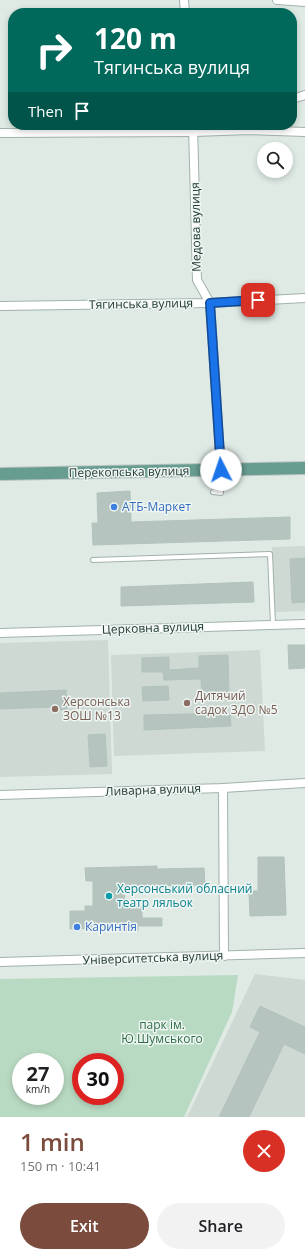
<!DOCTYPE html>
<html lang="en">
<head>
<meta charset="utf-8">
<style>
	body { margin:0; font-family:"Open Sans",sans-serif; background:#f2f2f2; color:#202124; height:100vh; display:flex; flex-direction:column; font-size:15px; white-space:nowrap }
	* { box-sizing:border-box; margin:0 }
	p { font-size:13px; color:#757577 }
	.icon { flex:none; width:22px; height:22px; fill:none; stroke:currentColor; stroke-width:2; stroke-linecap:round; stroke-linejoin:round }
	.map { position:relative; height:1117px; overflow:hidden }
	.sheet { display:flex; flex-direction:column; background:#fff; flex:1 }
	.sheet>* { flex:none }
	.top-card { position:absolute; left:8px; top:8px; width:289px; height:122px; border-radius:16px; box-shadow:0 2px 6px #0003; background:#00695c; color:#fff; overflow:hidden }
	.buttons { position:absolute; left:257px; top:142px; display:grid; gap:8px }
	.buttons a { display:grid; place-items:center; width:36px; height:36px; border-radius:50%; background:#fff; box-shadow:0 2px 6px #0003; font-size:20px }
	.speed { position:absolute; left:12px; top:1053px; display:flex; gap:8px; font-size:20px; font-weight:700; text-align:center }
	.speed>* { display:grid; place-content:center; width:52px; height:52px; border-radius:50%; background:#fff; box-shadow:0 2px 6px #0003; line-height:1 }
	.speed small { font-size:10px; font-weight:400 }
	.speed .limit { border:6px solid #d22; background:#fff; color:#111 }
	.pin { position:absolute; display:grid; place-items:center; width:34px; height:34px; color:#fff; margin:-17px; border-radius:8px; box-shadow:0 2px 6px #0006 }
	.me { position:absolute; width:44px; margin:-22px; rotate:356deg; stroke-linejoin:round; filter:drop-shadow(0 0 3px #0008) }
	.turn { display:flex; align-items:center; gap:14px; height:84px; padding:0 20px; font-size:18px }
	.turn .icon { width:52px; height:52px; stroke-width:2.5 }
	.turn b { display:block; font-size:28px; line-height:34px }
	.then { display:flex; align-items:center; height:38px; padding:0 20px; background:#0003; gap:8px; font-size:15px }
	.round { display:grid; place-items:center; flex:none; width:42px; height:42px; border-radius:21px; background:#f2f2f2 }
	.summary { display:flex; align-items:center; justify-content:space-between; height:68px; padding:0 20px }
	h1 { font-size:24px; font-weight:600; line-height:30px; color:#7b4c3e }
	.button { display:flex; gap:8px; margin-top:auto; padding:8px 20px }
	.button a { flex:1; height:46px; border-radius:24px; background:#7b4c3e; color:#fff; font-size:16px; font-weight:600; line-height:46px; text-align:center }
	.button a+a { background:#f2f2f2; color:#202124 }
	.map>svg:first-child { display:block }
	.built { fill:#ced9d4 }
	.green { fill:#b9dac2; fill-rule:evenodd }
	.building { fill:#b5c4be; stroke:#b2c3bc }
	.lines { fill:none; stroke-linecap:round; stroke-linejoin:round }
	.lane-casing { stroke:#a2b1ac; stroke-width:6 }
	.street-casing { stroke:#a2b1ac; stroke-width:10 }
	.primary-casing { stroke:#bcc4c2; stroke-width:14 }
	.lane { stroke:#fff; stroke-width:4 }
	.street { stroke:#fff; stroke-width:8 }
	.primary { stroke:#669d90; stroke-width:12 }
	.route-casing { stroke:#114b97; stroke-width:10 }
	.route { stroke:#1a73e8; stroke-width:7 }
	.shop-dot { fill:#3f7fe0; stroke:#eff6f3; stroke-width:1.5 }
	.education-dot { fill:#8d6e63; stroke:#eff6f3; stroke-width:1.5 }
	.culture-dot { fill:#0f9aa8; stroke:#eff6f3; stroke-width:1.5 }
	.labels { text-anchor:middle; stroke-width:3; stroke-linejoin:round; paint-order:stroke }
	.street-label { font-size:12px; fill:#213933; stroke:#eff6f3 }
	.shop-label { font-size:12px; fill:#366cbe; stroke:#eff6f3; text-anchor:start }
	.education-label { font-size:12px; fill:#785e54; stroke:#eff6f3; text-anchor:start }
	.culture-label { font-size:12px; fill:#0d838f; stroke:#eff6f3; text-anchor:start }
	.park-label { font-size:12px; fill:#2e6d47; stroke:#eff6f3 }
</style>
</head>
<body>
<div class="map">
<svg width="305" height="1117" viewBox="0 0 305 1117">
	<rect width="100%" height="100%" fill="#dfeae5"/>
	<g class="built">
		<path d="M 305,546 L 305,611 L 275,612 L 272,547 Z"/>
		<path d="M 108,640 L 112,774 L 0,777 L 0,643 Z"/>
		<path d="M 260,650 L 265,751 L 114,756 L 111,655 Z"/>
		<path d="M 255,974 L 305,980 L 305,1117 L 187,1117 Z"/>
	</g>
	<path class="green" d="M 238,975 L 232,1012 L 184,1117 L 0,1117 L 0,979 ZM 21,1062 L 55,1062 L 55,1096 L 21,1096 ZM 81,1062 L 115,1062 L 115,1096 L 81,1096 Z"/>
	<g class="building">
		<path d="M 130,491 L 131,522 L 290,517 L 290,539 L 93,545 L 92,523 L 98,523 L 97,493 Z"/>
		<path d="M 305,558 L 305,602 L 292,603 L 290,559 Z"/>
		<path d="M 253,582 L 254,602 L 121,606 L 121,587 Z"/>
		<path d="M 288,645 L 305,645 L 305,668 L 289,669 Z"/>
		<path d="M 228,655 L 229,697 L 202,698 L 201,679 L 164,680 L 163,672 L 142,672 L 142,658 L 169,657 L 169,670 L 199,668 L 199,656 Z"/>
		<path d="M 168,686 L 169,700 L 143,701 L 142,687 Z"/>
		<path d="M 66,690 L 67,710 L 54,710 L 53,707 L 0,709 L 0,693 Z"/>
		<path d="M 230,713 L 231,726 L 144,730 L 144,715 Z"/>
		<path d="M 105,734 L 107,766 L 90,767 L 88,735 Z"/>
		<path d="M 258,857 L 284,857 L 286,915 L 250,916 L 249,891 L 258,891 Z"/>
		<path d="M 157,866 L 157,869 L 204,868 L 205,885 L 124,886 L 125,907 L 142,907 L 142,918 L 162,918 L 162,926 L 138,926 L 138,931 L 121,931 L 121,927 L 70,929 L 70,911 L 85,911 L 85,906 L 93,906 L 93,881 L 86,881 L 85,868 Z"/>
		<path d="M 260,1006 L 305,1027 L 305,1054 L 284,1044 L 249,1117 L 219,1117 L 260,1032 L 250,1027 Z"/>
	</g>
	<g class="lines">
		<defs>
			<g id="lane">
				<path d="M 213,492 L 221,493 L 221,470"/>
				<path d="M 93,560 L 270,554 L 273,625"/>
			</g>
			<g id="street">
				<path d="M 184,0 L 185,13"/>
				<path d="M 277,0 L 305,2"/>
				<path d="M 292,99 L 305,95"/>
				<path d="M 193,125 L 197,280 L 210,303 L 221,470"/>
				<path d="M 0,133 L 194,132 L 249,130 L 305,132"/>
				<path d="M 0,306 L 210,303 L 305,298"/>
				<path d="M 0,633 L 305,624"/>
				<path d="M 223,788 L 224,956"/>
				<path d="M 0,795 L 223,788 L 305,783"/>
				<path d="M 0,962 L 305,953"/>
			</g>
			<path id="primary" d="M 0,474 L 305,468"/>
		</defs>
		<use href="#lane" class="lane-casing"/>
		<use href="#street" class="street-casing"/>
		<use href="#primary" class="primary-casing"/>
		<use href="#lane" class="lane"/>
		<use href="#street" class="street"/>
		<use href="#primary" class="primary"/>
	</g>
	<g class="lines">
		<defs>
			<path id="route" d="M 221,470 L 210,303 L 258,300"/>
		</defs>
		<use href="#route" class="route-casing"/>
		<use href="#route" class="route"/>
	</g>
	<g class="shop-dot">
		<circle cx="114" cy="507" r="4"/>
		<circle cx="77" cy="927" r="4"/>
	</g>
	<g class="education-dot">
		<circle cx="187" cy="703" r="4"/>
		<circle cx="55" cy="709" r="4"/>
	</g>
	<circle class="culture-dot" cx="109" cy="896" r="4"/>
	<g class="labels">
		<g class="street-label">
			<text transform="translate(196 227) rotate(-91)" y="4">Медова вулиця</text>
			<text transform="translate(141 304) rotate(-1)" y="4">Тягинська вулиця</text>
			<text transform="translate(129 472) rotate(-1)" y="4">Перекопська вулиця</text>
			<text transform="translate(153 628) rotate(-2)" y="4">Церковна вулиця</text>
			<text transform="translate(153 790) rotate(-2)" y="4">Ливарна вулиця</text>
			<text transform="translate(153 958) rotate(-2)" y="4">Університетська вулиця</text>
		</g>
		<g class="shop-label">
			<text x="122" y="511">АТБ-Маркет</text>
			<text x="85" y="931">Каринтія</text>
		</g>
		<g class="education-label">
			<text x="195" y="700">Дитячий<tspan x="195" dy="14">садок ЗДО №5</tspan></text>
			<text x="63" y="706">Херсонська<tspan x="63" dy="14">ЗОШ №13</tspan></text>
		</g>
		<g class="culture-label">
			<text x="117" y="893">Херсонський обласний<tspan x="117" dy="14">театр ляльок</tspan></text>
		</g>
		<g class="park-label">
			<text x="162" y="1029">парк ім.<tspan x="162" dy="14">Ю.Шумського</tspan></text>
		</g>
	</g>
</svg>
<div class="buttons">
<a><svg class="icon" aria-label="search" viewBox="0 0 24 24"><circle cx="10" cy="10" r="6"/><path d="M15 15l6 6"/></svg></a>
</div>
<div class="speed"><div>27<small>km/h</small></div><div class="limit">30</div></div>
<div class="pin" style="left:258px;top:300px;background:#d93025"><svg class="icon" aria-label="arrive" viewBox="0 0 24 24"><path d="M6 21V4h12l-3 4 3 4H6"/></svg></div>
<svg class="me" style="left:221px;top:470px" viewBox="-20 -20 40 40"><circle r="19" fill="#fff"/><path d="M0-13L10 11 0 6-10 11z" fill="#1a73e8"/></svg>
<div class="top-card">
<div class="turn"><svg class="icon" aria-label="right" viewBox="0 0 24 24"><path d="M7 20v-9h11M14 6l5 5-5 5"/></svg><div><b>120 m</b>Тягинська вулиця</div></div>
<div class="then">Then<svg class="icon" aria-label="arrive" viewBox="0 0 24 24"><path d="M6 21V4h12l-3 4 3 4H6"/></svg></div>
</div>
</div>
<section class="sheet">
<div class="summary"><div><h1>1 min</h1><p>150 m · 10:41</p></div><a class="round" style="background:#d93025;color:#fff"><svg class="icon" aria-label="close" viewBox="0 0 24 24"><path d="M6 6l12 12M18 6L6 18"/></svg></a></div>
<div class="button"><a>Exit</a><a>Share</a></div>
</section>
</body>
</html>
